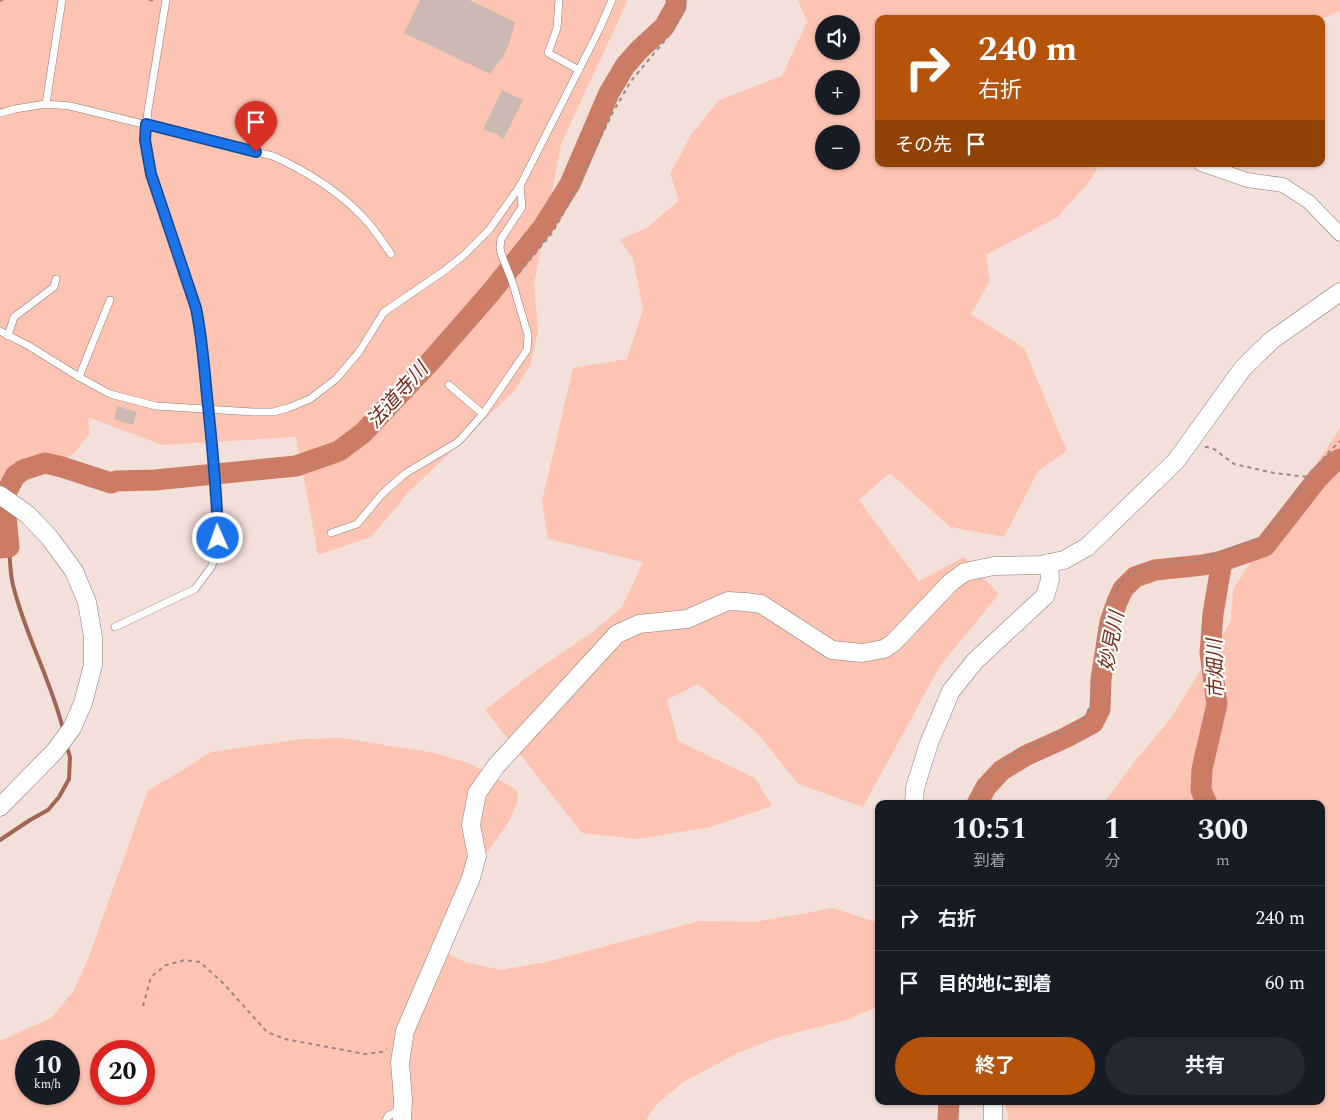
<!DOCTYPE html>
<html lang="ja">
<head>
<meta charset="utf-8">
<style>
	body { margin:0; font-family:Spectral,"Noto Sans JP",serif; background:#242831; color:#f1f3f6; height:100vh; display:flex; flex-direction:column; font-size:19px; white-space:nowrap }
	* { box-sizing:border-box; margin:0 }
	p { font-size:16px; color:#9ea1a6 }
	.icon { flex:none; width:28px; height:28px; fill:none; stroke:currentColor; stroke-width:2; stroke-linecap:round; stroke-linejoin:round }
	.map { position:relative; flex:1; overflow:hidden }
	.side { position:absolute; left:875px; top:800px; width:450px; height:305px; display:flex; flex-direction:column; background:#171b24; border-radius:10px; box-shadow:0 1px 4px #0004 }
	.side>* { flex:none }
	.banner { position:absolute; left:875px; top:15px; width:450px; height:152px; border-radius:10px; box-shadow:0 1px 4px #0004; background:#b45309; color:#fff; overflow:hidden }
	.fabs { position:absolute; left:815px; top:15px; display:grid; gap:10px }
	.fabs a { display:grid; place-items:center; width:45px; height:45px; border-radius:50%; background:#171b24; box-shadow:0 1px 4px #0004; font-size:25px }
	.speed { position:absolute; left:15px; top:1040px; display:flex; gap:10px; font-size:25px; font-weight:700; text-align:center }
	.speed>* { display:grid; place-content:center; width:65px; height:65px; border-radius:50%; background:#171b24; box-shadow:0 1px 4px #0004; line-height:1 }
	.speed small { font-size:12px; font-weight:400 }
	.speed .limit { border:8px solid #d22; background:#fff; color:#111 }
	.pin { position:absolute; display:grid; place-items:center; width:42px; height:42px; color:#fff; margin:-51px -21px; border-radius:50% 50% 50% 0; rotate:-45deg; box-shadow:0 0 5px #0007 }
	.pin .icon { rotate:45deg }
	.me { position:absolute; width:55px; margin:-28px; rotate:358deg; stroke-linejoin:round; filter:drop-shadow(0 0 4px #0008) }
	.turn { display:flex; align-items:center; gap:18px; height:105px; padding:0 20px; font-size:22px }
	.turn .icon { width:65px; height:65px; stroke-width:2.5 }
	.turn b { display:block; font-size:35px; line-height:42px }
	.then { display:flex; align-items:center; height:48px; padding:0 20px; background:#0003; gap:10px; font-size:19px }
	.eta { display:flex; justify-content:space-evenly; align-items:center; height:85px; text-align:center }
	.eta b { font-size:30px; font-weight:700; line-height:35px }
	.button { display:flex; gap:10px; margin-top:auto; padding:10px 20px }
	.button a { flex:1; height:58px; border-radius:30px; background:#b45309; color:#fff; font-size:20px; font-weight:700; line-height:58px; text-align:center }
	.button a+a { background:#242831; color:#f1f3f6 }
	ul { padding:0; list-style:none }
	li { display:flex; align-items:center; gap:15px; height:65px; padding:0 20px; border-top:1px solid #363941 }
	li div { flex:1 }
	li b { display:block; font-size:19px }
	li em { font-style:normal }
	.map>svg:first-child { display:block }
	.green { fill:#fec4b3; fill-rule:evenodd }
	.lines { fill:none; stroke-linecap:round; stroke-linejoin:round }
	.stream { stroke:#a16655; stroke-width:4 }
	.river { stroke:#cc7c64; stroke-width:21 }
	.building { fill:#ccb9b3 }
	.service-casing { stroke:#8e7b76; stroke-width:8 }
	.minor-casing { stroke:#8e7b76; stroke-width:15 }
	.tertiary-casing { stroke:#8e7b76; stroke-width:19 }
	.path { stroke:#978985; stroke-width:2; stroke-dasharray:4 4; stroke-linecap:butt }
	.service { stroke:#fff; stroke-width:7 }
	.minor { stroke:#fff; stroke-width:14 }
	.tertiary { stroke:#fff; stroke-width:18 }
	.route-casing { stroke:#114b97; stroke-width:12 }
	.route { stroke:#1a73e8; stroke-width:9 }
	.labels { text-anchor:middle; stroke-width:4.5; stroke-linejoin:round; paint-order:stroke }
	.water-label { font-size:20px; font-style:italic; fill:#772e17; stroke:#fff }
</style>
</head>
<body>
<div class="map">
<svg width="1340" height="1120" viewBox="0 0 1340 1120">
	<rect width="100%" height="100%" fill="#f4e0da"/>
	<g class="green">
		<path d="M 0,0 L 628,0 L 561,144 L 534,284 L 538,331 L 530,366 L 515,390 L 409,492 L 371,537 L 318,555 L 296,437 L 162,445 L 88,417 L 90,433 L 75,452 L 57,465 L 24,478 L 0,492 Z"/>
		<path d="M 798,0 L 1340,0 L 1340,11 L 1321,19 L 879,19 L 879,164 L 1100,164 L 1088,183 L 1058,217 L 986,255 L 990,281 L 971,314 L 1024,348 L 1067,451 L 1038,471 L 1004,537 L 950,527 L 890,473 L 859,500 L 919,581 L 964,557 L 999,594 L 940,666 L 863,807 L 798,784 L 757,733 L 698,684 L 667,700 L 678,741 L 755,778 L 772,806 L 710,827 L 638,839 L 582,833 L 485,710 L 539,668 L 594,631 L 622,607 L 643,562 L 548,539 L 542,501 L 573,368 L 627,359 L 643,309 L 633,258 L 620,240 L 648,227 L 679,200 L 670,174 L 691,135 L 719,100 L 782,76 L 807,22 ZM 824,24 L 851,24 L 851,51 L 824,51 ZM 824,79 L 851,79 L 851,106 L 824,106 ZM 824,134 L 851,134 L 851,161 L 824,161 Z"/>
		<path d="M 1340,428 L 1340,1120 L 1009,1120 L 1004,1101 L 1321,1101 L 1321,804 L 1103,804 L 1135,761 L 1171,718 L 1231,621 L 1233,589 Z"/>
		<path d="M 342,738 L 435,753 L 471,764 L 517,790 L 518,801 L 510,820 L 476,868 L 448,954 L 465,962 L 500,970 L 546,962 L 699,921 L 753,922 L 808,913 L 832,908 L 873,921 L 879,923 L 879,1006 L 847,1020 L 782,1036 L 738,1053 L 685,1081 L 657,1104 L 646,1120 L 0,1120 L 0,1041 L 51,1018 L 73,992 L 88,959 L 148,790 L 176,774 L 211,752 L 302,739 ZM 26,1051 L 69,1051 L 69,1094 L 26,1094 ZM 101,1051 L 144,1051 L 144,1094 L 101,1094 Z"/>
	</g>
	<g class="lines">
		<g class="stream">
			<path d="M 9,547 C 10,559 10,573 13,585 C 25,635 51,680 63,729"/>
			<path d="M 0,840 L 30,820 L 48,810 L 59,797 L 69,779 L 70,757 L 66,744"/>
		</g>
		<g class="river">
			<path d="M 0,548 L 9,547 L 4,497 L 15,476 L 23,470 L 45,463 L 62,467 L 111,483 L 116,481 L 155,480 L 296,466 L 339,451 L 363,433 L 430,362 L 492,291 L 543,227 L 570,184 L 609,93 L 625,66 L 639,50 L 664,27 L 676,6 L 676,0"/>
			<path d="M 977,804 L 986,787 L 1002,770 L 1027,755 L 1065,738 L 1093,723 L 1100,709 L 1101,679 L 1110,622 L 1117,602 L 1123,589 L 1135,577 L 1155,570 L 1203,565 L 1222,561 L 1265,546 L 1318,478 L 1332,464 L 1340,459"/>
			<path d="M 1207,804 L 1201,790 L 1202,769 L 1217,704 L 1210,653 L 1213,614 L 1222,561"/>
			<path d="M 948,1120 L 949,1101"/>
		</g>
	</g>
	<g class="building">
		<path d="M 420,0 L 469,0 L 515,22 L 509,44 L 503,57 L 490,74 L 404,33 Z"/>
		<path d="M 502,90 L 523,100 L 503,140 L 497,134 L 483,130 Z"/>
		<path d="M 117,406 L 137,412 L 133,425 L 114,419 Z"/>
	</g>
	<g class="lines">
		<defs>
			<g id="service">
				<path d="M 559,0 L 557,28 L 548,53 L 579,70"/>
				<path d="M 46,104 L 62,0"/>
				<path d="M 0,113 L 15,109 L 46,104 L 70,106 L 273,156 C 306,171 337,190 362,216 C 373,227 382,241 391,254"/>
				<path d="M 0,331 L 29,346 L 79,377 L 110,394 L 156,406 L 253,412 L 273,412 L 288,408 L 310,399 L 336,379 L 359,352 L 384,312 L 444,271 L 464,255 L 489,230 L 520,186 L 598,32 L 612,0"/>
				<path d="M 8,336 L 14,317 L 54,287 L 56,279"/>
				<path d="M 79,377 L 110,300"/>
				<path d="M 449,385 L 483,414"/>
				<path d="M 331,533 L 357,524 L 383,493 L 406,473 L 458,442 L 483,414 L 527,350 L 528,335 L 512,281 L 502,256 L 500,248 L 501,239 L 522,207 L 520,186"/>
				<path d="M 115,627 L 195,589 L 212,566 L 219,538 L 218,506 L 212,436 L 200,329 L 196,308 L 151,174 L 145,140 L 148,110 L 166,0"/>
				<path d="M 386,1120 L 388,1116 L 400,1110"/>
			</g>
			<path id="minor" d="M 1201,164 L 1247,180 L 1283,185 L 1309,202 L 1340,234"/>
			<g id="tertiary">
				<path d="M 0,495 L 27,514 L 49,537 L 74,571 L 87,602 L 93,637 L 93,665 L 83,703 L 72,728 L 55,751 L 0,807"/>
				<path d="M 914,804 L 915,788 L 929,743 L 951,691 L 975,661 L 1045,596 L 1050,580 L 1049,563"/>
				<path d="M 402,1120 L 403,1100 L 400,1062 L 405,1031 L 471,878 L 477,856 L 471,825 L 477,793 L 496,766 L 617,634 L 639,624 L 687,619 L 728,601 L 745,602 L 761,604 L 832,650 L 862,653 L 884,649 L 893,643 L 951,582 L 965,572 L 994,566 L 1040,565 L 1064,560 L 1087,547 L 1176,461 L 1243,368 L 1272,340 L 1340,292"/>
				<path d="M 993,1120 L 993,1101"/>
			</g>
		</defs>
		<use href="#service" class="service-casing"/>
		<use href="#minor" class="minor-casing"/>
		<use href="#tertiary" class="tertiary-casing"/>
		<g class="path">
			<path d="M 149,0 L 157,1"/>
			<path d="M 0,1 L 3,0"/>
			<path d="M 519,273 L 552,233 L 567,207 L 613,112 L 631,81 L 671,33 L 680,18 L 686,0"/>
			<path d="M 1205,447 L 1207,447 L 1214,449 L 1234,464 L 1274,473 L 1308,477"/>
			<path d="M 971,804 C 973,798 978,793 981,788 C 1002,760 1016,753 1047,739 C 1060,734 1074,729 1083,719 C 1096,703 1094,676 1097,656 C 1101,626 1110,577 1144,567 C 1162,561 1182,563 1200,559 C 1219,553 1238,545 1258,539 L 1266,534 L 1326,455 L 1340,441"/>
			<path d="M 143,1006 L 151,977 L 166,965 L 185,960 L 200,962 L 223,983 L 267,1032 L 285,1039 L 365,1054 L 382,1052 L 387,1049"/>
		</g>
		<use href="#service" class="service"/>
		<use href="#minor" class="minor"/>
		<use href="#tertiary" class="tertiary"/>
	</g>
	<g class="lines">
		<defs>
			<path id="route" d="M 218,538 C 217,491 212,443 207,396 C 204,366 202,337 196,308 L 151,174 L 145,140 L 146,124 L 256,152"/>
		</defs>
		<use href="#route" class="route-casing"/>
		<use href="#route" class="route"/>
	</g>
	<g class="labels">
		<g class="water-label">
			<text transform="translate(397 395) rotate(-48)" y="7">法道寺川</text>
			<text transform="translate(1111 641) rotate(-79)" y="7">妙見川</text>
			<text transform="translate(1215 669) rotate(-92)" y="7">市畑川</text>
		</g>
	</g>
</svg>
<div class="fabs">
<a><svg class="icon" aria-label="sound" viewBox="0 0 24 24"><path d="M4 9h4l5-4v14l-5-4H4zM17 9q2 3 0 6"/></svg></a>
<a>+</a>
<a>−</a>
</div>
<div class="speed"><div>10<small>km/h</small></div><div class="limit">20</div></div>
<div class="pin" style="left:256px;top:152px;background:#d93025"><svg class="icon" aria-label="arrive" viewBox="0 0 24 24"><path d="M6 21V4h12l-3 4 3 4H6"/></svg></div>
<svg class="me" style="left:218px;top:538px" viewBox="-20 -20 40 40"><circle r="17" fill="#1a73e8" stroke="#fff" stroke-width="3"/><path d="M0-11L8 9 0 5-8 9z" fill="#fff"/></svg>
<div class="banner">
<div class="turn"><svg class="icon" aria-label="right" viewBox="0 0 24 24"><path d="M7 20v-9h11M14 6l5 5-5 5"/></svg><div><b>240 m</b>右折</div></div>
<div class="then">その先<svg class="icon" aria-label="arrive" viewBox="0 0 24 24"><path d="M6 21V4h12l-3 4 3 4H6"/></svg></div>
</div>
<section class="side">
<div class="eta">
<div><b>10:51</b><p>到着</p></div>
<div><b>1</b><p>分</p></div>
<div><b>300</b><p>m</p></div>
</div>
<ul>
<li><svg class="icon" aria-label="right" viewBox="0 0 24 24"><path d="M7 20v-9h11M14 6l5 5-5 5"/></svg><div><b>右折</b></div><em>240 m</em></li>
<li><svg class="icon" aria-label="arrive" viewBox="0 0 24 24"><path d="M6 21V4h12l-3 4 3 4H6"/></svg><div><b>目的地に到着</b></div><em>60 m</em></li>
</ul>
<div class="button"><a>終了</a><a>共有</a></div>
</section>
</div>
</body>
</html>
